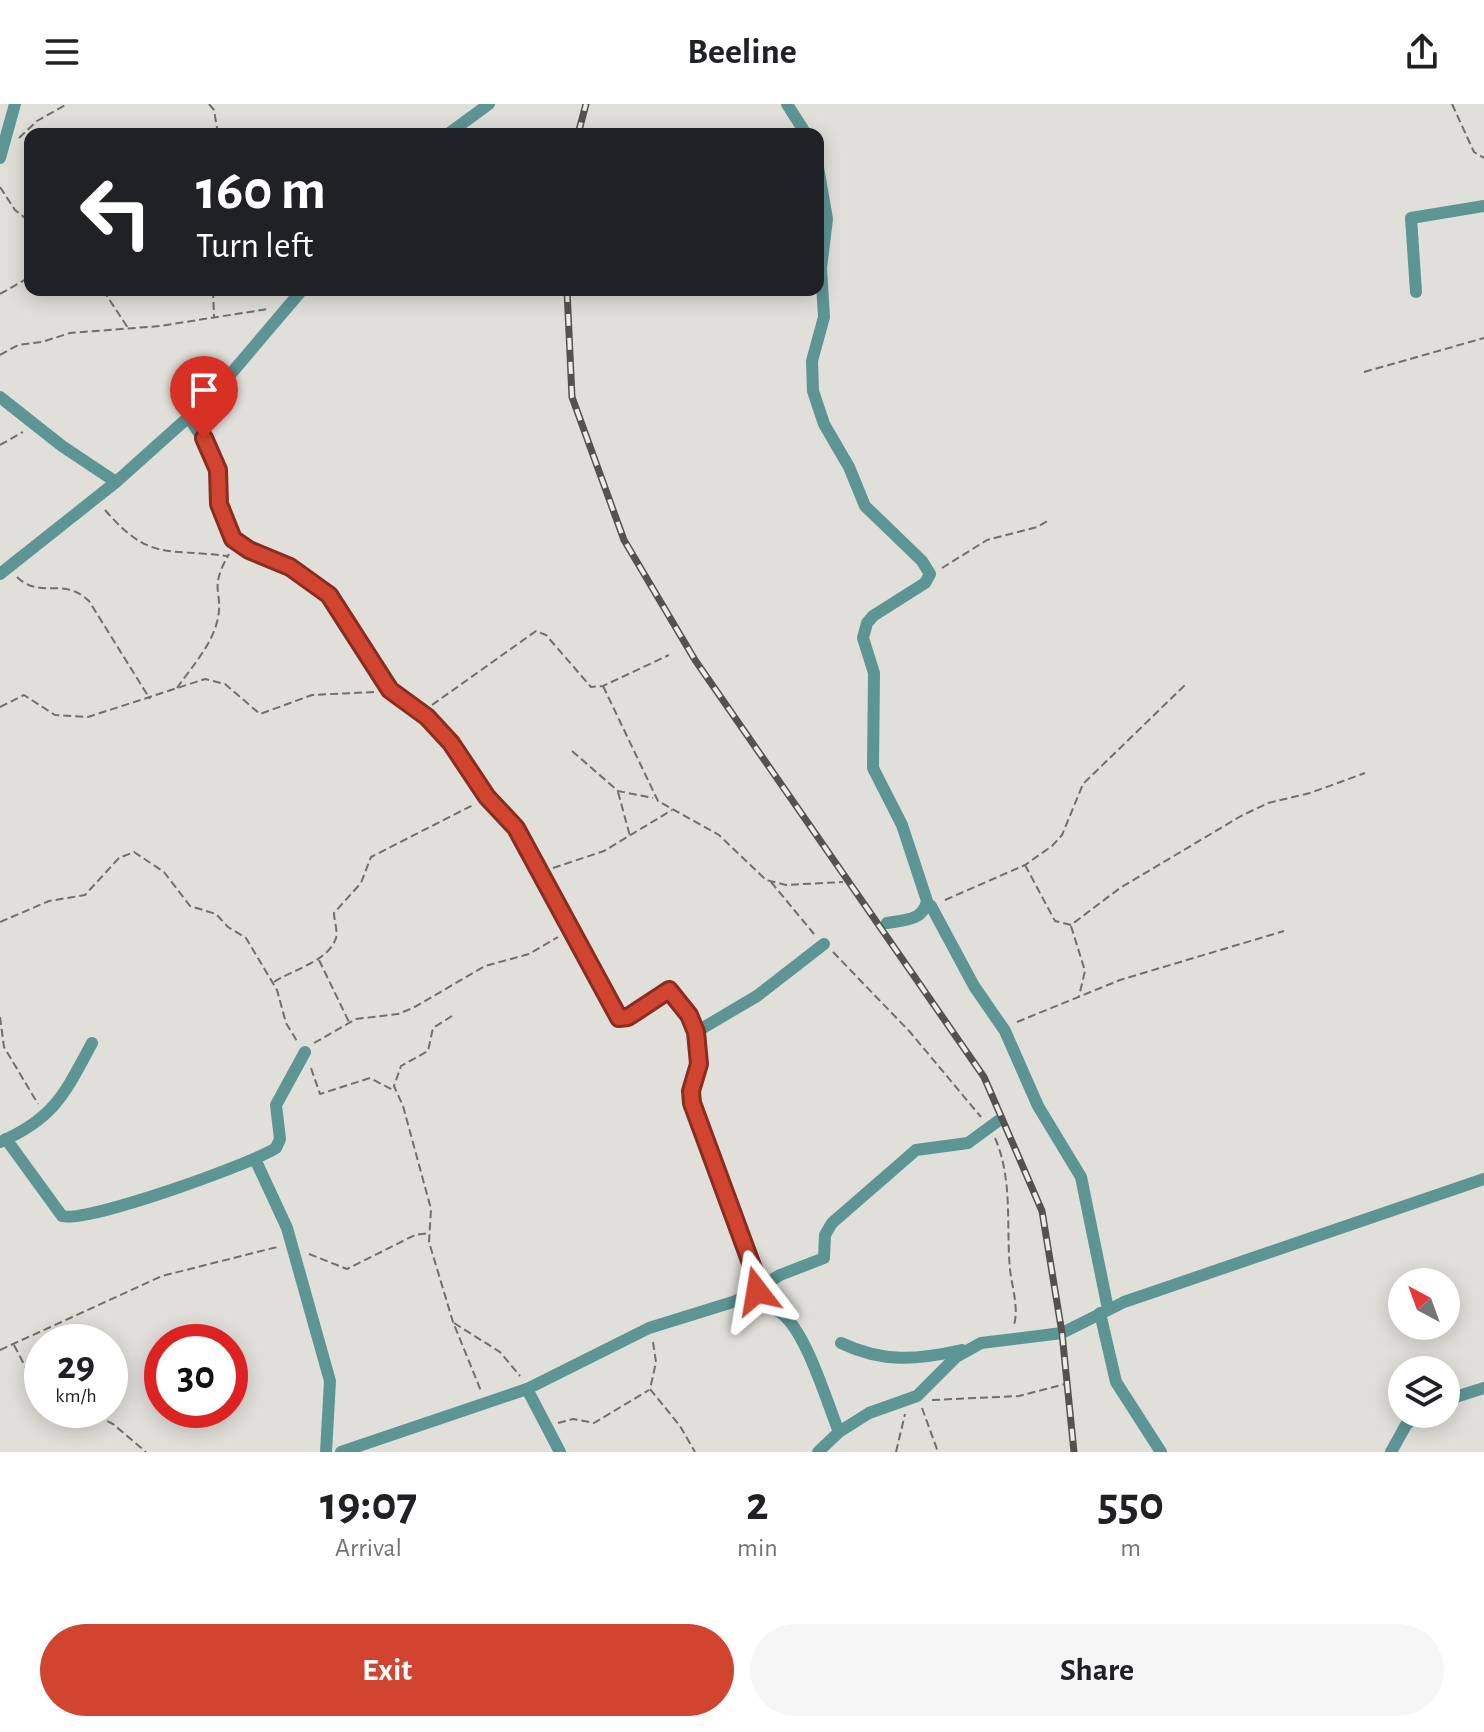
<!DOCTYPE html>
<html lang="en">
<head>
<meta charset="utf-8">
<style>
	body { margin:0; font-family:"Alegreya Sans",sans-serif; background:#f6f6f6; color:#202124; height:100vh; display:flex; flex-direction:column; font-size:30px; white-space:nowrap }
	* { box-sizing:border-box; margin:0 }
	p { font-size:26px; color:#757577 }
	.icon { flex:none; width:44px; height:44px; fill:none; stroke:currentColor; stroke-width:2; stroke-linecap:round; stroke-linejoin:round }
	.map { position:relative; height:1348px; overflow:hidden }
	.details { display:flex; flex-direction:column; background:#fff; flex:1 }
	.details>* { flex:none }
	.banner { position:absolute; left:24px; top:24px; width:800px; height:168px; border-radius:16px; box-shadow:0 4px 20px #0003; background:#202124; color:#fff; overflow:hidden }
	.needle { width:52px; rotate:319deg }
	.fabs { position:absolute; left:1388px; top:1164px; display:grid; gap:16px }
	.fabs a { display:grid; place-items:center; width:72px; height:72px; border-radius:50%; background:#fff; box-shadow:0 4px 20px #0003; font-size:40px }
	.speed { position:absolute; left:24px; top:1220px; display:flex; gap:16px; font-size:40px; font-weight:700; text-align:center }
	.speed>* { display:grid; place-content:center; width:104px; height:104px; border-radius:50%; background:#fff; box-shadow:0 4px 20px #0003; line-height:1 }
	.speed small { font-size:20px; font-weight:400 }
	.speed .limit { border:12px solid #d22; background:#fff; color:#111 }
	.pin { position:absolute; display:grid; place-items:center; width:68px; height:68px; color:#fff; margin:-82px -34px; border-radius:50% 50% 50% 0; rotate:-45deg; box-shadow:0 0 8px #0007 }
	.pin .icon { rotate:45deg }
	.me { position:absolute; width:88px; margin:-44px; rotate:346deg; stroke-linejoin:round; filter:drop-shadow(0 0 6px #0008) }
	.turn { display:flex; align-items:center; gap:28px; height:168px; padding:0 40px; font-size:36px }
	.turn .icon { width:104px; height:104px; stroke-width:2.5 }
	.turn b { display:block; font-size:56px; line-height:68px }
	.eta { display:flex; justify-content:space-evenly; align-items:center; height:136px; text-align:center }
	.eta b { font-size:48px; font-weight:600; line-height:56px }
	.primary-button { display:flex; gap:16px; margin-top:auto; padding:16px 40px }
	.primary-button a { flex:1; height:92px; border-radius:48px; background:#d14530; color:#fff; font-size:32px; font-weight:600; line-height:92px; text-align:center }
	.primary-button a+a { background:#f6f6f6; color:#202124 }
	header { display:flex; justify-content:space-between; align-items:center; height:104px; padding:0 40px; background:#fff; font-size:36px; font-weight:600 }
	.map>svg:first-child { display:block }
	.lines { fill:none; stroke-linecap:round; stroke-linejoin:round }
	.path { stroke:#706f6b; stroke-width:2; stroke-dasharray:8 4; stroke-linecap:butt }
	.street { stroke:#5d9595; stroke-width:12 }
	.rail-casing { stroke:#53524f; stroke-width:7 }
	.rail { stroke:#efece7; stroke-width:4; stroke-dasharray:12; stroke-linecap:butt }
	.route-casing { stroke:#882d1f; stroke-width:20 }
	.route { stroke:#d14530; stroke-width:14 }
</style>
</head>
<body>
<header><svg class="icon" aria-label="menu" viewBox="0 0 24 24"><path d="M4 6h16M4 12h16M4 18h16"/></svg>Beeline<svg class="icon" aria-label="share" viewBox="0 0 24 24"><path d="M12 15V3M7 8l5-5 5 5M5 13v7h14v-7"/></svg></header>
<div class="map">
<svg width="1484" height="1348" viewBox="0 0 1484 1348">
	<rect width="100%" height="100%" fill="#e1dfd9"/>
	<g class="lines">
		<g class="path">
			<path d="M 209,0 L 214,6 L 218,30"/>
			<path d="M 1452,0 L 1474,48 L 1484,54"/>
			<path d="M 19,34 L 37,17 L 67,0"/>
			<path d="M 0,83 L 15,106 L 30,118"/>
			<path d="M 103,186 L 128,224"/>
			<path d="M 213,186 L 214,213"/>
			<path d="M 0,190 L 30,173"/>
			<path d="M 0,251 L 18,241 L 42,238 L 70,229 L 160,222 L 268,205"/>
			<path d="M 1364,268 L 1484,234"/>
			<path d="M 0,341 L 23,328"/>
			<path d="M 105,406 C 150,458 167,444 227,452"/>
			<path d="M 942,464 L 987,436 L 1037,423 L 1049,416"/>
			<path d="M 17,473 C 41,496 63,472 89,497 L 150,595"/>
			<path d="M 603,582 L 658,697 L 719,731 L 766,776 L 786,781 L 843,778"/>
			<path d="M 177,584 C 191,564 211,542 217,518 C 225,487 207,488 229,450"/>
			<path d="M 432,601 L 536,527 L 546,531 L 591,583 L 603,582 L 669,551"/>
			<path d="M 0,603 L 24,591 L 55,611 L 88,613 L 205,575 L 225,580 L 260,610 L 312,591 L 374,588"/>
			<path d="M 572,647 L 618,687 L 653,694"/>
			<path d="M 618,688 L 630,732"/>
			<path d="M 1025,761 L 1055,817 L 1071,821 L 1120,784 L 1241,712 L 1268,699 L 1310,689 L 1365,669"/>
			<path d="M 553,764 L 604,747 L 672,706"/>
			<path d="M 771,778 L 814,830"/>
			<path d="M 945,796 L 1025,761 L 1052,742 L 1062,731 L 1083,680 L 1185,581"/>
			<path d="M 0,818 L 49,797 L 85,791 L 119,754 L 134,748 L 164,768 L 190,802 L 216,810 L 228,823 L 246,834 L 277,886 L 286,919 L 297,937"/>
			<path d="M 1071,822 L 1085,867 L 1079,892"/>
			<path d="M 833,848 L 910,928 L 981,1013"/>
			<path d="M 319,856 L 349,918"/>
			<path d="M 274,878 C 292,866 329,857 336,834 C 338,826 334,817 334,809 L 361,779 L 371,753 L 475,700"/>
			<path d="M 452,912 L 433,924 L 428,947 L 401,962 L 394,982 L 403,1002 L 431,1105 L 429,1138 L 453,1218 L 481,1287"/>
			<path d="M 0,913 L 4,943 L 38,1000"/>
			<path d="M 1017,918 L 1120,876 L 1284,827"/>
			<path d="M 314,939 L 356,915 L 398,910 L 413,904 L 485,862 L 529,850 L 558,833"/>
			<path d="M 311,964 L 320,990 L 370,974 L 395,987"/>
			<path d="M 995,1034 C 1013,1075 1006,1122 1010,1165 C 1012,1184 1019,1203 1014,1221"/>
			<path d="M 309,1150 L 347,1165 L 415,1131 L 430,1129"/>
			<path d="M 454,1219 L 500,1248 L 520,1272"/>
			<path d="M 653,1238 L 656,1258 L 650,1285 L 680,1322 L 695,1348"/>
			<path d="M 14,1241 L 28,1268 L 42,1282"/>
			<path d="M 0,1246 L 162,1172 L 277,1143"/>
			<path d="M 932,1296 L 1019,1292 L 1065,1280"/>
			<path d="M 922,1304 L 938,1348"/>
			<path d="M 86,1306 L 113,1320 L 146,1348"/>
			<path d="M 558,1319 L 573,1315 L 594,1319 L 649,1286"/>
			<path d="M 896,1348 L 905,1310"/>
		</g>
		<g class="street">
			<path d="M 787,0 L 806,30"/>
			<path d="M 448,30 L 489,0"/>
			<path d="M 0,54 L 15,0"/>
			<path d="M 818,63 L 827,115 L 821,164 L 824,213 L 812,257 L 813,287 L 824,320 L 849,363 L 865,402 L 922,457 L 930,470 L 925,479 L 873,512 L 867,519 L 863,534 L 874,569 L 873,664 L 902,721 L 927,797 C 923,817 904,816 887,819"/>
			<path d="M 1416,188 L 1411,114 L 1484,102"/>
			<path d="M 0,293 L 62,342 L 116,378"/>
			<path d="M 188,312 L 212,349 L 218,366 L 219,400 L 233,435 L 249,446 L 290,463 L 329,491 L 390,586 L 427,613 L 451,639 L 487,693 L 516,724 L 617,912 L 628,913 L 669,886 C 691,903 701,934 698,961 C 697,975 691,985 692,999 L 755,1170 L 757,1187"/>
			<path d="M 0,470 L 116,378 L 212,292 L 302,186"/>
			<path d="M 931,802 L 974,882 L 1005,927 L 1038,1002 L 1081,1073 L 1108,1205"/>
			<path d="M 696,928 L 757,892 L 824,840"/>
			<path d="M 6,1035 L 62,1112 C 87,1119 249,1061 276,1044 L 280,1035 L 276,1001 L 305,948"/>
			<path d="M 0,1038 C 55,1014 65,989 92,939"/>
			<path d="M 255,1055 L 287,1124 L 330,1277 L 326,1348"/>
			<path d="M 736,1197 C 750,1197 766,1199 778,1207 C 805,1222 827,1299 839,1328"/>
			<path d="M 1100,1209 L 1116,1278 L 1161,1348"/>
			<path d="M 841,1239 C 883,1259 917,1256 962,1246"/>
			<path d="M 527,1285 L 560,1348"/>
			<path d="M 1446,1296 L 1484,1284"/>
			<path d="M 341,1348 L 527,1285 L 649,1224 L 736,1197 L 780,1171 L 824,1154 L 825,1131 L 832,1119 L 916,1046 L 968,1039 L 998,1017"/>
			<path d="M 818,1348 L 839,1328 L 869,1309 L 917,1292 L 956,1253 L 981,1239 L 1062,1229 L 1124,1198 L 1484,1075"/>
			<path d="M 1391,1348 L 1406,1321 L 1419,1310"/>
		</g>
		<defs>
			<g id="rail">
				<path d="M 578,30 L 586,0"/>
				<path d="M 567,186 L 572,293 L 624,436 L 695,556 L 984,973 L 1042,1107 L 1062,1229 L 1074,1348"/>
			</g>
		</defs>
		<use href="#rail" class="rail-casing"/>
		<use href="#rail" class="rail"/>
	</g>
	<g class="lines">
		<defs>
			<path id="route" d="M 204,334 L 218,366 L 219,400 L 233,435 L 249,446 L 290,463 L 329,491 L 390,586 L 427,613 L 451,639 L 487,693 L 516,724 L 619,914 L 628,913 L 669,886 L 689,911 L 696,928 L 699,960 L 691,987 L 692,999 L 755,1170 L 757,1187"/>
		</defs>
		<use href="#route" class="route-casing"/>
		<use href="#route" class="route"/>
	</g>
</svg>
<div class="fabs">
<a><svg class="needle" viewBox="-14 -14 28 28"><path d="M0-13l5 13h-10z" fill="#e53935"/><path d="M0 13l5-13h-10z" fill="#757577"/></svg></a>
<a><svg class="icon" aria-label="layers" viewBox="0 0 24 24"><path d="M12 4l9 5-9 5-9-5zM3 14l9 5 9-5"/></svg></a>
</div>
<div class="speed"><div>29<small>km/h</small></div><div class="limit">30</div></div>
<div class="pin" style="left:204px;top:334px;background:#d93025"><svg class="icon" aria-label="arrive" viewBox="0 0 24 24"><path d="M6 21V4h12l-3 4 3 4H6"/></svg></div>
<svg class="me" style="left:757px;top:1187px" viewBox="-20 -20 40 40"><path d="M0-17L14 15 0 8-14 15z" fill="#d14530" stroke="#fff" stroke-width="4"/></svg>
<div class="banner">
<div class="turn"><svg class="icon" aria-label="left" viewBox="0 0 24 24"><path d="M17 20v-9H6M10 6l-5 5 5 5"/></svg><div><b>160 m</b>Turn left</div></div>
</div>
</div>
<section class="details">
<div class="eta">
<div><b>19:07</b><p>Arrival</p></div>
<div><b>2</b><p>min</p></div>
<div><b>550</b><p>m</p></div>
</div>
<div class="primary-button"><a>Exit</a><a>Share</a></div>
</section>
</body>
</html>
